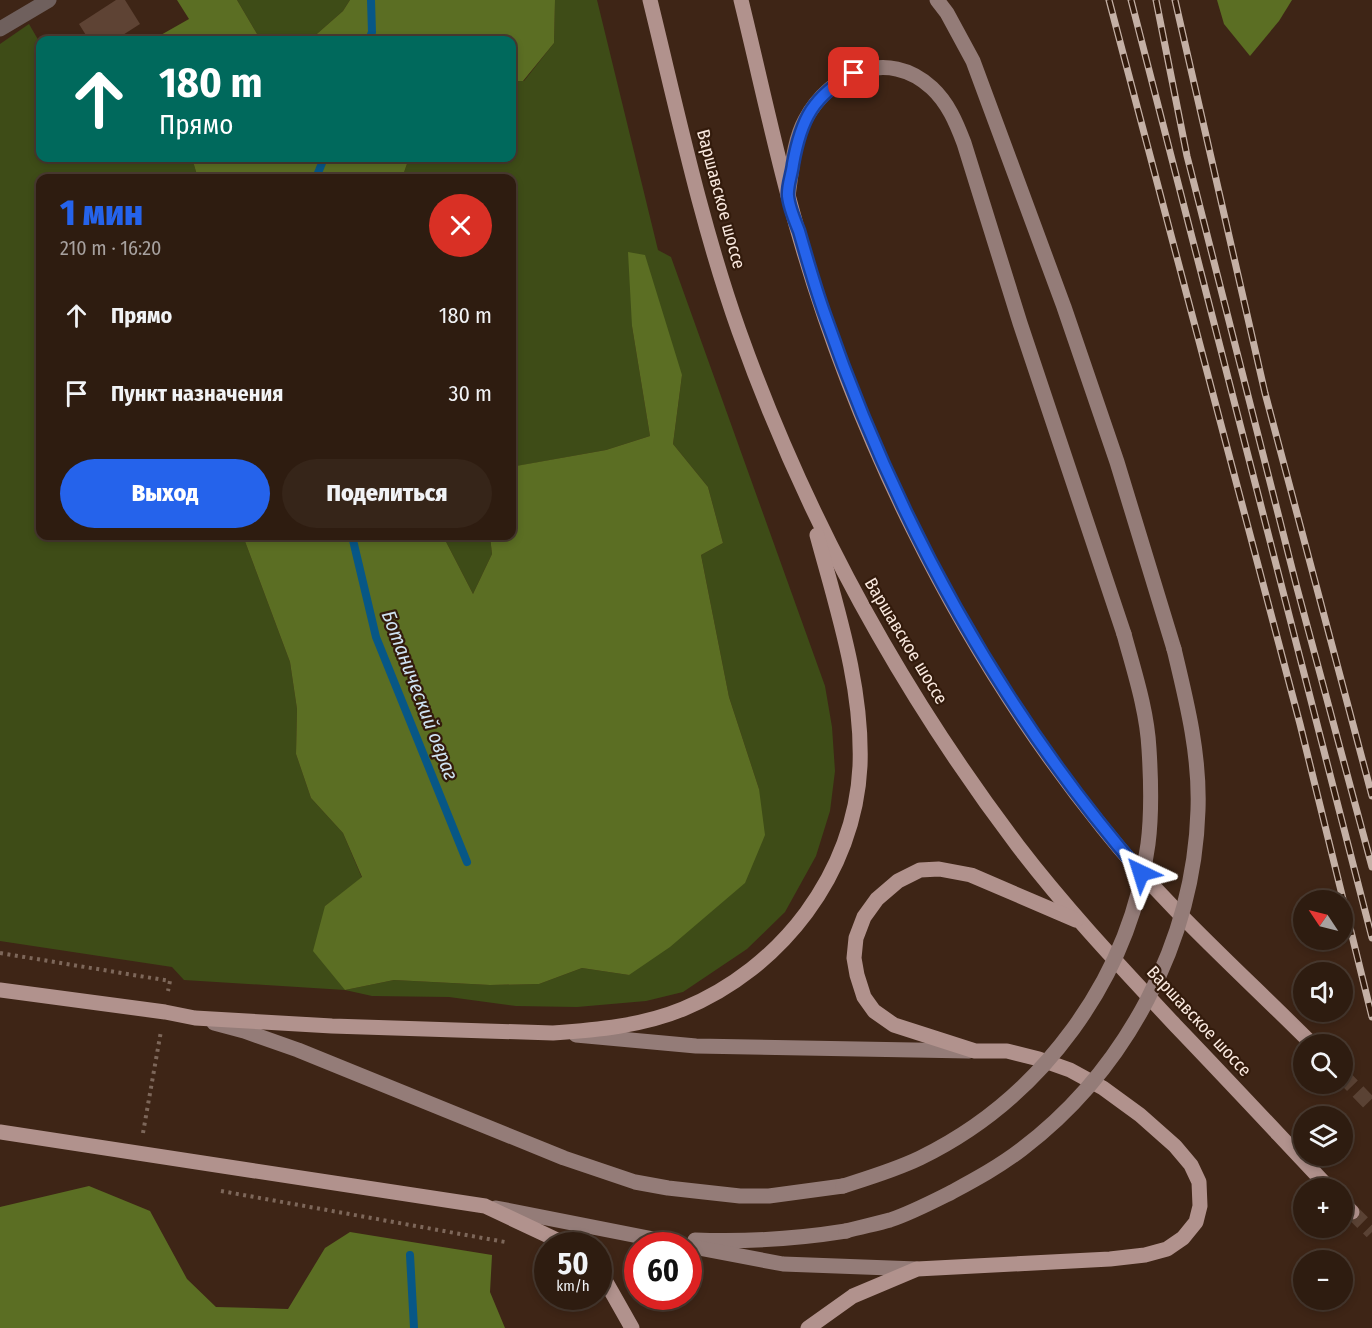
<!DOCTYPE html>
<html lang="ru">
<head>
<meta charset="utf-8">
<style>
	body { margin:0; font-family:"Fira Sans Condensed",sans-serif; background:#362519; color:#f1f3f6; height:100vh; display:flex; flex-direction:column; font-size:22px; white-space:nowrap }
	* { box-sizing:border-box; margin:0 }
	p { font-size:20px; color:#a7a19f }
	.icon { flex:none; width:33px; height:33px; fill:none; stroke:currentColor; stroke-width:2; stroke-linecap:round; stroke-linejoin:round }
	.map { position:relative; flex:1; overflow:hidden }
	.sheet { position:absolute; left:36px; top:174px; width:480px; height:366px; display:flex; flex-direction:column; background:#2e1c10; border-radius:12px; box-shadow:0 3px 9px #0003,0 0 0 2px #493a30 }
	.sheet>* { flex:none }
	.banner { position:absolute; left:36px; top:36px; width:480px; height:126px; border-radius:12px; box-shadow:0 3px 9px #0003,0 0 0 2px #493a30; background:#00695c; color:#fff; overflow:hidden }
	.needle { width:39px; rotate:305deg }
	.controls { position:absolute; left:1293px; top:890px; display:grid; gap:12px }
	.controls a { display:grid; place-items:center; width:60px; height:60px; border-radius:50%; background:#2e1c10; box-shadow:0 3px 9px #0003,0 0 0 2px #493a30; font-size:30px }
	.speed { position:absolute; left:534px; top:1232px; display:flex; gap:12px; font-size:30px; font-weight:700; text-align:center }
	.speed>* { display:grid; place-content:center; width:78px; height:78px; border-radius:50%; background:#2e1c10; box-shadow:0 3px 9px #0003,0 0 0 2px #493a30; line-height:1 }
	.speed small { font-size:15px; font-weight:400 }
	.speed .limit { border:9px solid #d22; background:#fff; color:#111 }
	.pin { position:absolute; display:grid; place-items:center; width:51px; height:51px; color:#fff; margin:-26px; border-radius:12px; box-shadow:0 3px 9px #0006 }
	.me { position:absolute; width:66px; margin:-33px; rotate:319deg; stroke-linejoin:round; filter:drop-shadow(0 0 4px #0008) }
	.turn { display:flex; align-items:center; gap:21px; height:126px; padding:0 24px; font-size:27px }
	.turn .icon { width:78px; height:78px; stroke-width:2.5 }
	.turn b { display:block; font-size:42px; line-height:51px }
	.round { display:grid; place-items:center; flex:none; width:63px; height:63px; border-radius:32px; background:#362519 }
	.summary { display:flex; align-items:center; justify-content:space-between; height:102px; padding:0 24px }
	h1 { font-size:36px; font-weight:800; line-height:45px; color:#2563eb }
	.button { display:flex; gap:12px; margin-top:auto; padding:12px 24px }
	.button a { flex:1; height:69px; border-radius:36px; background:#2563eb; color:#fff; font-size:24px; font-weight:800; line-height:69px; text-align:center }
	.button a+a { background:#362519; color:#f1f3f6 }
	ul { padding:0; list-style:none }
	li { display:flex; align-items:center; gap:18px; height:78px; padding:0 24px }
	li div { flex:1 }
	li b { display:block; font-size:22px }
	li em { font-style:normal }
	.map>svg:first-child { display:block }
	.green { fill:#3e4c17 }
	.forest { fill:#5b6e23 }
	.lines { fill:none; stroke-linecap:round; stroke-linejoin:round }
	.stream { stroke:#075786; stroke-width:8 }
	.building { fill:#5e4334 }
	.primary-tunnel { stroke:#5a4234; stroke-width:15; stroke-dasharray:15 8; stroke-linecap:butt }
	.path { stroke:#7d675a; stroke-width:4; stroke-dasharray:3 4.5; stroke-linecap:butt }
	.lane { stroke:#6f605d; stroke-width:15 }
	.secondary { stroke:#947c78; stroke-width:15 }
	.primary { stroke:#b1928d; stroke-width:15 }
	.rail-casing { stroke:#c4b0a5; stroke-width:7 }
	.rail { stroke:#331b0c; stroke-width:4.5; stroke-dasharray:14; stroke-linecap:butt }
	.secondary-bridge { stroke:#947c78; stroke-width:15 }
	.route-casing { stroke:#184099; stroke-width:15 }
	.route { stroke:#2563eb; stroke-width:10 }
	.labels { text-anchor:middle; stroke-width:4.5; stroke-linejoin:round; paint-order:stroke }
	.street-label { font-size:18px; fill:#fae9df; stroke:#331b0c }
	.water-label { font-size:20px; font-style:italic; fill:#cfe3f4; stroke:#331b0c }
</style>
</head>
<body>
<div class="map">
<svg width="1372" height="1328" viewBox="0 0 1372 1328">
	<rect width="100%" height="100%" fill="#3e2516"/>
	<g class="green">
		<path d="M 237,0 L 350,0 L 343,11 L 310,40 L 260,39 Z"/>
		<path d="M 555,0 L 597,0 L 658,250 L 671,257 L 825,686 L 832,727 L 835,771 L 830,811 L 816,856 L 785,912 L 747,949 L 683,992 L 646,1001 L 577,1007 L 516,1006 L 449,997 L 372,996 L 345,990 L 184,980 L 172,967 L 0,941 L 0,44 L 29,24 L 40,43 L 40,158 L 192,158 L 197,175 L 196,178 L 40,178 L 40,536 L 243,536 L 290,662 L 297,709 L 296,754 L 311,798 L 343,833 L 362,878 L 325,906 L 345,990 L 394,980 L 490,985 L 539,984 L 582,968 L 629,975 L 759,789 L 729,697 L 701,555 L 723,543 L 708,487 L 673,444 L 682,375 L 632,326 L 650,436 L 606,450 L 517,466 L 512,473 L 512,178 L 402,178 L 409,158 L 512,158 L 512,81 L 524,81 L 554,43 Z"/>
		<path d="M 443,536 L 490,536 L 492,554 L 473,594 Z"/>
	</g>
	<g class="forest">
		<path d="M 177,0 L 237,0 L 260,39 L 286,40 L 152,40 L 189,19 Z"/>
		<path d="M 350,0 L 555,0 L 554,43 L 523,81 L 512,81 L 512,40 L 310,40 L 343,11 Z"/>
		<path d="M 1217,0 L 1292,0 L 1279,21 L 1250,56 L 1224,24 Z"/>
		<path d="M 192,158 L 409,158 L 402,178 L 196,178 L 197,175 Z"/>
		<path d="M 628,252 L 645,255 L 682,375 L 673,444 L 708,487 L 723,543 L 701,555 L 729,697 L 759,789 L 765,835 L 745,883 L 670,947 L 629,975 L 582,968 L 539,984 L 490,985 L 394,980 L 345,990 L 313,951 L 325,906 L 362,877 L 343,833 L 311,798 L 296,754 L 297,709 L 290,662 L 243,536 L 443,536 L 473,594 L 492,554 L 490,536 L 512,536 L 512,473 L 516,466 L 606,450 L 650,436 L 632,326 Z"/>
		<path d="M 89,1186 L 150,1211 L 187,1279 L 216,1307 L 288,1309 L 325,1248 L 350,1232 L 492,1255 L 490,1292 L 505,1328 L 0,1328 L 0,1207 Z"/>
	</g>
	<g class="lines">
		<g class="stream">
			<path d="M 369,40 L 372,32 L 371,0"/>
			<path d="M 316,178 L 324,158"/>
			<path d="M 352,536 L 376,637 L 467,862"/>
			<path d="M 410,1255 L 414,1328"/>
		</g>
	</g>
	<path class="building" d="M 116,0 L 125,0 L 140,24 L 115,40 L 89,40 L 79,24 Z"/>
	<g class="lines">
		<g class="primary-tunnel">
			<path d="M 1342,1075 L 1372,1106"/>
			<path d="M 1352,1212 L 1372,1232"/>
		</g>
		<g class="path">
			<path d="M 0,953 L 170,981 L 168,991"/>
			<path d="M 143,1133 L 161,1031"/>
			<path d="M 221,1191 L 505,1242"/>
		</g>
		<path class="lane" d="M 0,29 L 49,0"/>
		<g class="secondary">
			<path d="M 937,0 L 947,13 L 973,61 L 1064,307 L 1117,462 L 1174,649"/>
			<path d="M 788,196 C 792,171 793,142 805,120 C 830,73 888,47 932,88 C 948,103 956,122 964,143 L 1020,323 L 1124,634"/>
			<path d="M 214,1023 L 244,1031 L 298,1050 L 564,1158 L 635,1182 L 668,1188 L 740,1196 L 769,1196 L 843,1186"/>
			<path d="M 576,1035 L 696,1046 L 969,1051"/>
			<path d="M 496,1208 L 684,1245"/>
			<path d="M 695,1240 C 746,1242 796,1239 846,1231"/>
			<path d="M 688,1246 L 783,1264 L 917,1269"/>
		</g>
		<g class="primary">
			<path d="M 650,0 C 677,110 701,224 739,331 C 805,516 900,690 1018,846 C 1067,910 1121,967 1175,1025 C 1227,1079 1278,1134 1329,1188"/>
			<path d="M 741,0 C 757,65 771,131 788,195 C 847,421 956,646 1103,828 C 1165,906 1240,972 1310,1042"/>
			<path d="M 0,990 L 165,1012 L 195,1018 L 332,1026 L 553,1033 C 596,1030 642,1026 683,1009 C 781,969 855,873 860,766 C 863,687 837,609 817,535"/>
			<path d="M 0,1132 L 485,1206 L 555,1239 L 562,1245"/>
			<path d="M 1342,1202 L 1352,1212"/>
			<path d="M 598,1275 L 606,1282 L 632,1328"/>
			<path d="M 808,1328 L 853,1296 L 917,1269 L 1110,1259 L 1145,1255 L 1167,1249 L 1183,1238 L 1196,1222 L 1200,1206 L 1199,1182 L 1191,1165 L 1175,1146 L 1140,1115 L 1103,1088 L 1070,1070 L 1039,1059 L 1007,1051 L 975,1051 L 894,1025 L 874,1011 L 864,997 L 857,975 L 854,958 L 856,938 L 864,917 L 877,899 L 898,881 L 920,870 L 939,869 L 971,875 L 1076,920"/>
		</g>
		<defs>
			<g id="rail">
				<path d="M 1109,0 L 1300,724 L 1372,1017"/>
				<path d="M 1131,0 L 1372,938"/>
				<path d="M 1156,0 L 1187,156 L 1297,588 L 1372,867"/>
				<path d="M 1175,0 L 1265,393 L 1372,796"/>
			</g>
		</defs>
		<use href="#rail" class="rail-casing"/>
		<use href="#rail" class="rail"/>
		<g class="secondary-bridge">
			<path d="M 843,1186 C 868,1178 895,1170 920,1158 C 1041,1099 1130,979 1148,844 C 1152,813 1151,780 1149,749 C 1147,710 1134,671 1124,634"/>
			<path d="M 846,1231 C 860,1227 876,1224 890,1220 C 911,1213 932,1202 952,1192 C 976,1179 1000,1166 1022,1149 C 1126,1070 1194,942 1198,810 C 1200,755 1187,703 1174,649"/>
		</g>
	</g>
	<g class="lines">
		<defs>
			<path id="route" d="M 854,73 C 813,96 801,119 793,164 C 792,174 787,186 788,196 C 789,207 795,221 799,231 C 807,259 815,287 825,315 C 896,520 999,708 1141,873"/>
		</defs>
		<use href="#route" class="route-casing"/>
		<use href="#route" class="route"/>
	</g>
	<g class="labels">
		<g class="street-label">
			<text transform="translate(721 199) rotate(75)" y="6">Варшавское шоссе</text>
			<text transform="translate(906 641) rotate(59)" y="6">Варшавское шоссе</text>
			<text transform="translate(1199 1021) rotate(47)" y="6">Варшавское шоссе</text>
		</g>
		<g class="water-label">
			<text transform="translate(420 695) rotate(69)" y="7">Ботанический овраг</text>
		</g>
	</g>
</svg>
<div class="controls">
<a><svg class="needle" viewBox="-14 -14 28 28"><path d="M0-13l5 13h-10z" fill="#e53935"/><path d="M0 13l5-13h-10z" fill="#a7a19f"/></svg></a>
<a><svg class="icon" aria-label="sound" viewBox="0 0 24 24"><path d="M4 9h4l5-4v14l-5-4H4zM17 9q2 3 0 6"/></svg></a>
<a><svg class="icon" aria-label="search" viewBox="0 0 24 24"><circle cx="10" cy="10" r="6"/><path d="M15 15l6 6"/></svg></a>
<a><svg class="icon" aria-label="layers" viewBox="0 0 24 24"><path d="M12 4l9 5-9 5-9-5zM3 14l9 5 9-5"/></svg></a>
<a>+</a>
<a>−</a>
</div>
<div class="speed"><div>50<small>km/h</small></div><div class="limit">60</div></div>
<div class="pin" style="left:854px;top:73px;background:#d93025"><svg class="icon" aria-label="arrive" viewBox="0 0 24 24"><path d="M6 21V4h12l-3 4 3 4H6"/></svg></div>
<svg class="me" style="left:1141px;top:873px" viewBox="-20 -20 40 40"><path d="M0-17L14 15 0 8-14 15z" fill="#2563eb" stroke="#fff" stroke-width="4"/></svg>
<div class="banner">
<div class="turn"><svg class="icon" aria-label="ahead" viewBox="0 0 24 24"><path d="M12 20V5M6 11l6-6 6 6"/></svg><div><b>180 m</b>Прямо</div></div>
</div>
<section class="sheet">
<div class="summary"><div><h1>1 мин</h1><p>210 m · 16:20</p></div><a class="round" style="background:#d93025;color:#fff"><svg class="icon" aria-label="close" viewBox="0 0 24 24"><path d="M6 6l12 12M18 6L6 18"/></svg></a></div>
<ul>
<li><svg class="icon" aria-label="ahead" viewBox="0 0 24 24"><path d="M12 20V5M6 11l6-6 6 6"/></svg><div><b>Прямо</b></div><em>180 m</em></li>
<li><svg class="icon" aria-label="arrive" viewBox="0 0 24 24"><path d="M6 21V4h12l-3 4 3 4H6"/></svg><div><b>Пункт назначения</b></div><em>30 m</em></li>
</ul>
<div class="button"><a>Выход</a><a>Поделиться</a></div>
</section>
</div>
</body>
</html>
